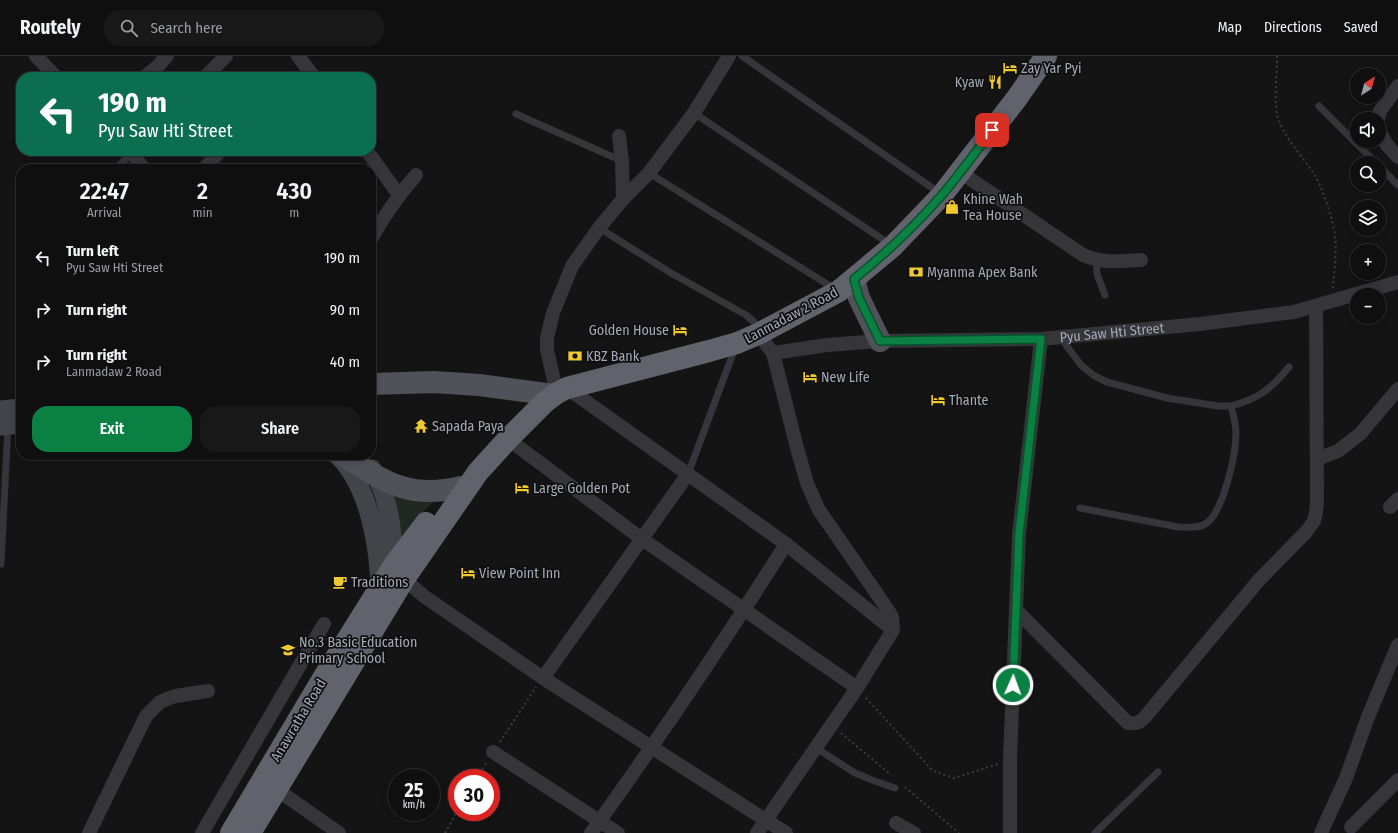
<!DOCTYPE html>
<html lang="en">
<head>
<meta charset="utf-8">
<style>
	body { margin:0; font-family:"Fira Sans Condensed",sans-serif; background:#181819; color:#f1f3f6; height:100vh; display:flex; flex-direction:column; font-size:15px; white-space:nowrap }
	* { box-sizing:border-box; margin:0 }
	p { font-size:13px; color:#9b9c9f }
	.icon { flex:none; width:22px; height:22px; fill:none; stroke:currentColor; stroke-width:2; stroke-linecap:round; stroke-linejoin:round }
	.map { position:relative; flex:1; overflow:hidden }
	.details { position:absolute; left:16px; top:108px; width:360px; height:296px; display:flex; flex-direction:column; background:#0f0f10; border-radius:16px; box-shadow:0 2px 6px #0003,0 0 0 1px #2f2f30 }
	.details>* { flex:none }
	.top-card { position:absolute; left:16px; top:16px; width:360px; height:84px; border-radius:16px; box-shadow:0 2px 6px #0003,0 0 0 1px #2f2f30; background:#0b6e4f; color:#fff; overflow:hidden }
	.needle { width:26px; rotate:36deg }
	.buttons { position:absolute; left:1350px; top:12px; display:grid; gap:8px }
	.buttons a { display:grid; place-items:center; width:36px; height:36px; border-radius:50%; background:#0f0f10; box-shadow:0 2px 6px #0003,0 0 0 1px #2f2f30; font-size:20px }
	.speed { position:absolute; left:388px; top:713px; display:flex; gap:8px; font-size:20px; font-weight:700; text-align:center }
	.speed>* { display:grid; place-content:center; width:52px; height:52px; border-radius:50%; background:#0f0f10; box-shadow:0 2px 6px #0003,0 0 0 1px #2f2f30; line-height:1 }
	.speed small { font-size:10px; font-weight:400 }
	.speed .limit { border:6px solid #d22; background:#fff; color:#111 }
	.pin { position:absolute; display:grid; place-items:center; width:34px; height:34px; color:#fff; margin:-17px; border-radius:8px; box-shadow:0 2px 6px #0006 }
	.me { position:absolute; width:44px; margin:-22px; rotate:2deg; stroke-linejoin:round; filter:drop-shadow(0 0 3px #0008) }
	.turn { display:flex; align-items:center; gap:14px; height:84px; padding:0 16px; font-size:18px }
	.turn .icon { width:52px; height:52px; stroke-width:2.5 }
	.turn b { display:block; font-size:28px; line-height:34px }
	.eta { display:flex; justify-content:space-evenly; align-items:center; height:68px; text-align:center }
	.eta b { font-size:24px; font-weight:600; line-height:28px }
	.action { display:flex; gap:8px; margin-top:auto; padding:8px 16px }
	.action a { flex:1; height:46px; border-radius:16px; background:#0b8043; color:#fff; font-size:16px; font-weight:600; line-height:46px; text-align:center }
	.action a+a { background:#181819; color:#f1f3f6 }
	ul { padding:0; list-style:none }
	li { display:flex; align-items:center; gap:12px; height:52px; padding:0 16px }
	li div { flex:1 }
	li b { display:block; font-size:15px }
	li em { font-style:normal }
	header { display:flex; align-items:center; gap:24px; box-sizing:border-box; height:56px; padding:0 20px; background:#0f0f10; border-bottom:1px solid #2f2f30 }
	header strong { font-size:19px }
	nav { display:flex; gap:22px; margin-inline-start:auto; font-size:14px }
	.search { width:280px; height:36px; background:#181819; display:flex; align-items:center; gap:10px; box-sizing:border-box; padding:0 14px; border-radius:16px; color:#9b9c9f; font-size:15px }
	.map>svg:first-child { display:block }
	.green { fill:#202822 }
	.lines { fill:none; stroke-linecap:round; stroke-linejoin:round }
	.path { stroke:#3b3c41; stroke-width:2; stroke-dasharray:2 3; stroke-linecap:butt }
	.lane { stroke:#35353a; stroke-width:7 }
	.street { stroke:#35353a; stroke-width:14 }
	.secondary { stroke:#43444a; stroke-width:19 }
	.primary { stroke:#515259; stroke-width:22 }
	.highway { stroke:#61626b; stroke-width:22 }
	.route-casing { stroke:#07532c; stroke-width:10 }
	.route { stroke:#0b8043; stroke-width:7 }
	.labels { text-anchor:middle; stroke-width:3.5; stroke-linejoin:round; paint-order:stroke }
	.poi-label { font-size:14px; fill:#a5a8b6; stroke:#0f0f10; text-anchor:start }
	.street-label { font-size:14px; fill:#a5a8b6; stroke:#0f0f10 }
</style>
</head>
<body>
<header>
<strong>Routely</strong>
<div class="search"><svg class="icon" aria-label="search" viewBox="0 0 24 24"><circle cx="10" cy="10" r="6"/><path d="M15 15l6 6"/></svg>Search here</div>
<nav><a>Map</a><a>Directions</a><a>Saved</a></nav>
</header>
<div class="map">
<svg width="1398" height="777" viewBox="0 0 1398 777">
	<rect width="100%" height="100%" fill="#141415"/>
	<path class="green" d="M 387,434 L 440,440 L 425,454 L 401,486 Z"/>
	<g class="lines">
		<g class="path">
			<path d="M 1277,0 C 1277,19 1274,39 1277,58 C 1281,77 1301,99 1312,115 C 1322,128 1333,164 1335,180 C 1337,194 1334,218 1333,232"/>
			<path d="M 866,642 L 933,715 L 954,722 L 998,708"/>
			<path d="M 841,677 L 891,719"/>
			<path d="M 500,686 L 536,631"/>
			<path d="M 477,722 L 487,706"/>
			<path d="M 905,731 L 959,777"/>
			<path d="M 445,777 L 457,756"/>
		</g>
		<g class="lane">
			<path d="M 742,0 L 941,138"/>
			<path d="M 1319,50 L 1376,107"/>
			<path d="M 694,57 L 891,189"/>
			<path d="M 516,58 L 622,105"/>
			<path d="M 1379,110 L 1398,129"/>
			<path d="M 116,113 L 132,96"/>
			<path d="M 649,117 L 835,233"/>
			<path d="M 599,172 L 671,217 L 746,259 L 754,266 L 757,276"/>
			<path d="M 1096,204 L 1097,218 L 1105,239"/>
			<path d="M 1060,281 L 1081,309 L 1093,319 L 1107,326 L 1167,342 L 1218,350 L 1231,350 C 1233,358 1236,368 1236,377 C 1236,398 1224,452 1208,466 C 1200,473 1187,471 1178,471 L 1080,452"/>
			<path d="M 1231,350 C 1258,343 1271,333 1289,311"/>
			<path d="M 688,418 L 735,292"/>
			<path d="M 1,508 L 8,369"/>
			<path d="M 816,692 L 855,717 L 872,724 L 895,732"/>
			<path d="M 1095,777 L 1158,716"/>
		</g>
		<g class="street">
			<path d="M 36,0 L 56,21"/>
			<path d="M 298,0 L 314,21"/>
			<path d="M 145,21 L 157,11 L 167,0"/>
			<path d="M 205,21 L 226,0"/>
			<path d="M 1378,63 L 1380,55 L 1398,30"/>
			<path d="M 1379,75 L 1387,89 L 1398,101"/>
			<path d="M 619,80 L 622,105 L 623,143"/>
			<path d="M 130,95 L 144,113"/>
			<path d="M 367,95 L 399,139"/>
			<path d="M 204,113 L 220,95"/>
			<path d="M 960,116 L 1083,199 C 1105,208 1118,205 1141,204"/>
			<path d="M 371,183 C 385,158 398,140 416,119"/>
			<path d="M 758,278 L 773,297 L 797,392 L 807,427 L 819,454 L 888,554 L 892,561 L 893,574"/>
			<path id="s1" d="M 773,297 L 827,289 L 880,285 L 1041,283 L 1200,268 L 1294,256 L 1398,226"/>
			<path d="M 567,332 L 786,488 L 893,574 L 857,632 L 757,777"/>
			<path d="M 557,337 L 547,294 L 547,282 L 553,257 L 572,210 L 599,172 L 623,143 L 649,117 L 694,57 L 729,0"/>
			<path d="M 508,383 L 642,483 L 857,632"/>
			<path d="M 1317,403 L 1338,395 L 1360,378 L 1398,333"/>
			<path d="M 1390,451 L 1398,443"/>
			<path d="M 400,517 L 404,523 L 425,541 L 543,622 L 786,777"/>
			<path d="M 1016,554 L 1128,667 C 1136,668 1139,667 1145,661 L 1259,524 L 1306,476 L 1314,465 L 1316,457 L 1317,447 L 1316,250"/>
			<path d="M 543,622 L 688,418"/>
			<path d="M 493,696 L 618,777"/>
			<path d="M 276,733 L 339,777"/>
			<path d="M 896,767 L 914,777"/>
			<path d="M 1351,771 L 1398,724"/>
			<path d="M 89,777 L 146,660 L 160,646 L 175,640 L 208,635"/>
			<path d="M 202,777 L 324,568"/>
			<path d="M 591,777 C 659,682 724,586 786,488"/>
			<path d="M 1010,777 L 1010,703 L 1019,478 L 1041,283"/>
			<path d="M 1321,777 L 1346,722 L 1368,661 L 1398,589"/>
		</g>
		<g class="secondary">
			<path d="M 0,354 L 21,352"/>
			<path d="M 0,370 L 21,368"/>
			<path d="M 337,399 C 370,429 380,495 380,538"/>
			<path d="M 372,413 C 391,443 394,483 393,518"/>
		</g>
		<g class="primary">
			<path d="M 854,223 L 859,242 L 880,285"/>
			<path d="M 371,328 L 434,326 L 479,329 L 554,339"/>
			<path d="M 342,399 C 384,425 408,444 461,431"/>
		</g>
		<g class="highway">
			<path d="M 231,777 L 322,624 L 394,509 L 426,467"/>
			<path d="M 250,777 L 404,523 L 478,416 L 508,383 L 545,346 L 557,337 L 567,332 L 709,295 L 737,287 L 758,278 L 839,235 L 893,190 L 942,139 L 1017,42 L 1046,0"/>
		</g>
	</g>
	<g class="lines">
		<defs>
			<path id="route" d="M 992,74 C 976,96 959,119 941,140 C 914,171 885,198 854,223 L 859,242 L 880,285 L 1041,283 L 1019,478 L 1013,629"/>
		</defs>
		<use href="#route" class="route-casing"/>
		<use href="#route" class="route"/>
	</g>
	<defs>
		<symbol id="hotel-bare" viewBox="-9 -9 18 18"><path d="M-6-4.5h1.5V1H6V5H4.5V3h-9V5H-6ZM-4 0a1.8 1.8 0 1 1 3.6 0ZM.5 0V-2.5h3Q6-2.5 6 0Z" fill="#f0c931" stroke="#0f0f10" stroke-width="2.5" paint-order="stroke"/></symbol>
		<symbol id="restaurant-bare" viewBox="-9 -9 18 18"><path d="M-5-6h1v4h1v-4h1v4h1v-4h1v5L-1.5 .5V6h-2V.5L-5-1ZM5-6V6H3V1.5H1.5Q1.5-4 5-6Z" fill="#f0c931" stroke="#0f0f10" stroke-width="2.5" paint-order="stroke"/></symbol>
		<symbol id="shop-bare" viewBox="-9 -9 18 18"><path d="M-5-2.5h2.3a2.7 3.5 0 0 1 5.4 0H5L5.5 6h-11ZM-1.5-2.5h3a1.5 2.3 0 0 0-3 0Z" fill="#f0c931" stroke="#0f0f10" stroke-width="2.5" paint-order="stroke"/></symbol>
		<symbol id="bank-bare" viewBox="-9 -9 18 18"><path d="M-6-4H6V4H-6ZM0-2.3a2.3 2.3 0 1 0 0 4.6a2.3 2.3 0 1 0 0-4.6Z" fill="#f0c931" stroke="#0f0f10" stroke-width="2.5" paint-order="stroke"/></symbol>
		<symbol id="temple-bare" viewBox="-9 -9 18 18"><path d="M0-6L5-2H3V0L6.5 2.5H4V6H1.5V3h-3V6H-4V2.5H-6.5L-3 0V-2H-5Z" fill="#f0c931" stroke="#0f0f10" stroke-width="2.5" paint-order="stroke"/></symbol>
		<symbol id="cafe-bare" viewBox="-9 -9 18 18"><path d="M-5.5-4.5H6V0H3Q3 3.5 0 3.5H-2.5Q-5.5 3.5-5.5 0ZM3-3.2v2h1.7v-2ZM-6 4.5H4V6H-6Z" fill="#f0c931" stroke="#0f0f10" stroke-width="2.5" paint-order="stroke"/></symbol>
		<symbol id="school-bare" viewBox="-9 -9 18 18"><path d="M0-5L7-2L0 1L-7-2ZM-4 1L0 2.5L4 1V4Q0 6-4 4Z" fill="#f0c931" stroke="#0f0f10" stroke-width="2.5" paint-order="stroke"/></symbol>
	</defs>
	<g fill-rule="evenodd">
		<use href="#hotel-bare" x="1000" y="2" width="20" height="20"/>
		<use href="#restaurant-bare" x="985" y="16" width="20" height="20"/>
		<use href="#shop-bare" x="942" y="141" width="20" height="20"/>
		<use href="#bank-bare" x="906" y="206" width="20" height="20"/>
		<use href="#hotel-bare" x="670" y="264" width="20" height="20"/>
		<use href="#bank-bare" x="565" y="290" width="20" height="20"/>
		<use href="#hotel-bare" x="800" y="311" width="20" height="20"/>
		<use href="#hotel-bare" x="928" y="334" width="20" height="20"/>
		<use href="#temple-bare" x="411" y="360" width="20" height="20"/>
		<use href="#hotel-bare" x="512" y="422" width="20" height="20"/>
		<use href="#hotel-bare" x="458" y="507" width="20" height="20"/>
		<use href="#cafe-bare" x="330" y="516" width="20" height="20"/>
		<use href="#school-bare" x="278" y="584" width="20" height="20"/>
	</g>
	<g class="labels">
		<g class="poi-label">
			<text x="1021" y="17">Zay Yar Pyi</text>
			<text x="984" y="31" text-anchor="end">Kyaw</text>
			<text x="963" y="148">Khine Wah<tspan x="963" dy="16">Tea House</tspan></text>
			<text x="927" y="221">Myanma Apex Bank</text>
			<text x="669" y="279" text-anchor="end">Golden House</text>
			<text x="586" y="305">KBZ Bank</text>
			<text x="821" y="326">New Life</text>
			<text x="949" y="349">Thante</text>
			<text x="432" y="375">Sapada Paya</text>
			<text x="533" y="437">Large Golden Pot</text>
			<text x="479" y="522">View Point Inn</text>
			<text x="351" y="531">Traditions</text>
			<text x="299" y="591">No.3 Basic Education<tspan x="299" dy="16">Primary School</tspan></text>
		</g>
		<g class="street-label">
			<text transform="translate(791 259) rotate(-28)" y="5">Lanmadaw 2 Road</text>
			<text dy="5" stroke="none"><textPath href="#s1" startOffset="340">Pyu Saw Hti Street</textPath></text>
			<text transform="translate(298 664) rotate(-59)" y="5">Anawratha Road</text>
		</g>
	</g>
</svg>
<div class="buttons">
<a><svg class="needle" viewBox="-14 -14 28 28"><path d="M0-13l5 13h-10z" fill="#e53935"/><path d="M0 13l5-13h-10z" fill="#9b9c9f"/></svg></a>
<a><svg class="icon" aria-label="sound" viewBox="0 0 24 24"><path d="M4 9h4l5-4v14l-5-4H4zM17 9q2 3 0 6"/></svg></a>
<a><svg class="icon" aria-label="search" viewBox="0 0 24 24"><circle cx="10" cy="10" r="6"/><path d="M15 15l6 6"/></svg></a>
<a><svg class="icon" aria-label="layers" viewBox="0 0 24 24"><path d="M12 4l9 5-9 5-9-5zM3 14l9 5 9-5"/></svg></a>
<a>+</a>
<a>−</a>
</div>
<div class="speed"><div>25<small>km/h</small></div><div class="limit">30</div></div>
<div class="pin" style="left:992px;top:74px;background:#d93025"><svg class="icon" aria-label="arrive" viewBox="0 0 24 24"><path d="M6 21V4h12l-3 4 3 4H6"/></svg></div>
<svg class="me" style="left:1013px;top:629px" viewBox="-20 -20 40 40"><circle r="17" fill="#0b8043" stroke="#fff" stroke-width="3"/><path d="M0-11L8 9 0 5-8 9z" fill="#fff"/></svg>
<div class="top-card">
<div class="turn"><svg class="icon" aria-label="left" viewBox="0 0 24 24"><path d="M17 20v-9H6M10 6l-5 5 5 5"/></svg><div><b>190 m</b>Pyu Saw Hti Street</div></div>
</div>
<section class="details">
<div class="eta">
<div><b>22:47</b><p>Arrival</p></div>
<div><b>2</b><p>min</p></div>
<div><b>430</b><p>m</p></div>
</div>
<ul>
<li><svg class="icon" aria-label="left" viewBox="0 0 24 24"><path d="M17 20v-9H6M10 6l-5 5 5 5"/></svg><div><b>Turn left</b><p>Pyu Saw Hti Street</p></div><em>190 m</em></li>
<li><svg class="icon" aria-label="right" viewBox="0 0 24 24"><path d="M7 20v-9h11M14 6l5 5-5 5"/></svg><div><b>Turn right</b></div><em>90 m</em></li>
<li><svg class="icon" aria-label="right" viewBox="0 0 24 24"><path d="M7 20v-9h11M14 6l5 5-5 5"/></svg><div><b>Turn right</b><p>Lanmadaw 2 Road</p></div><em>40 m</em></li>
</ul>
<div class="action"><a>Exit</a><a>Share</a></div>
</section>
</div>
</body>
</html>
